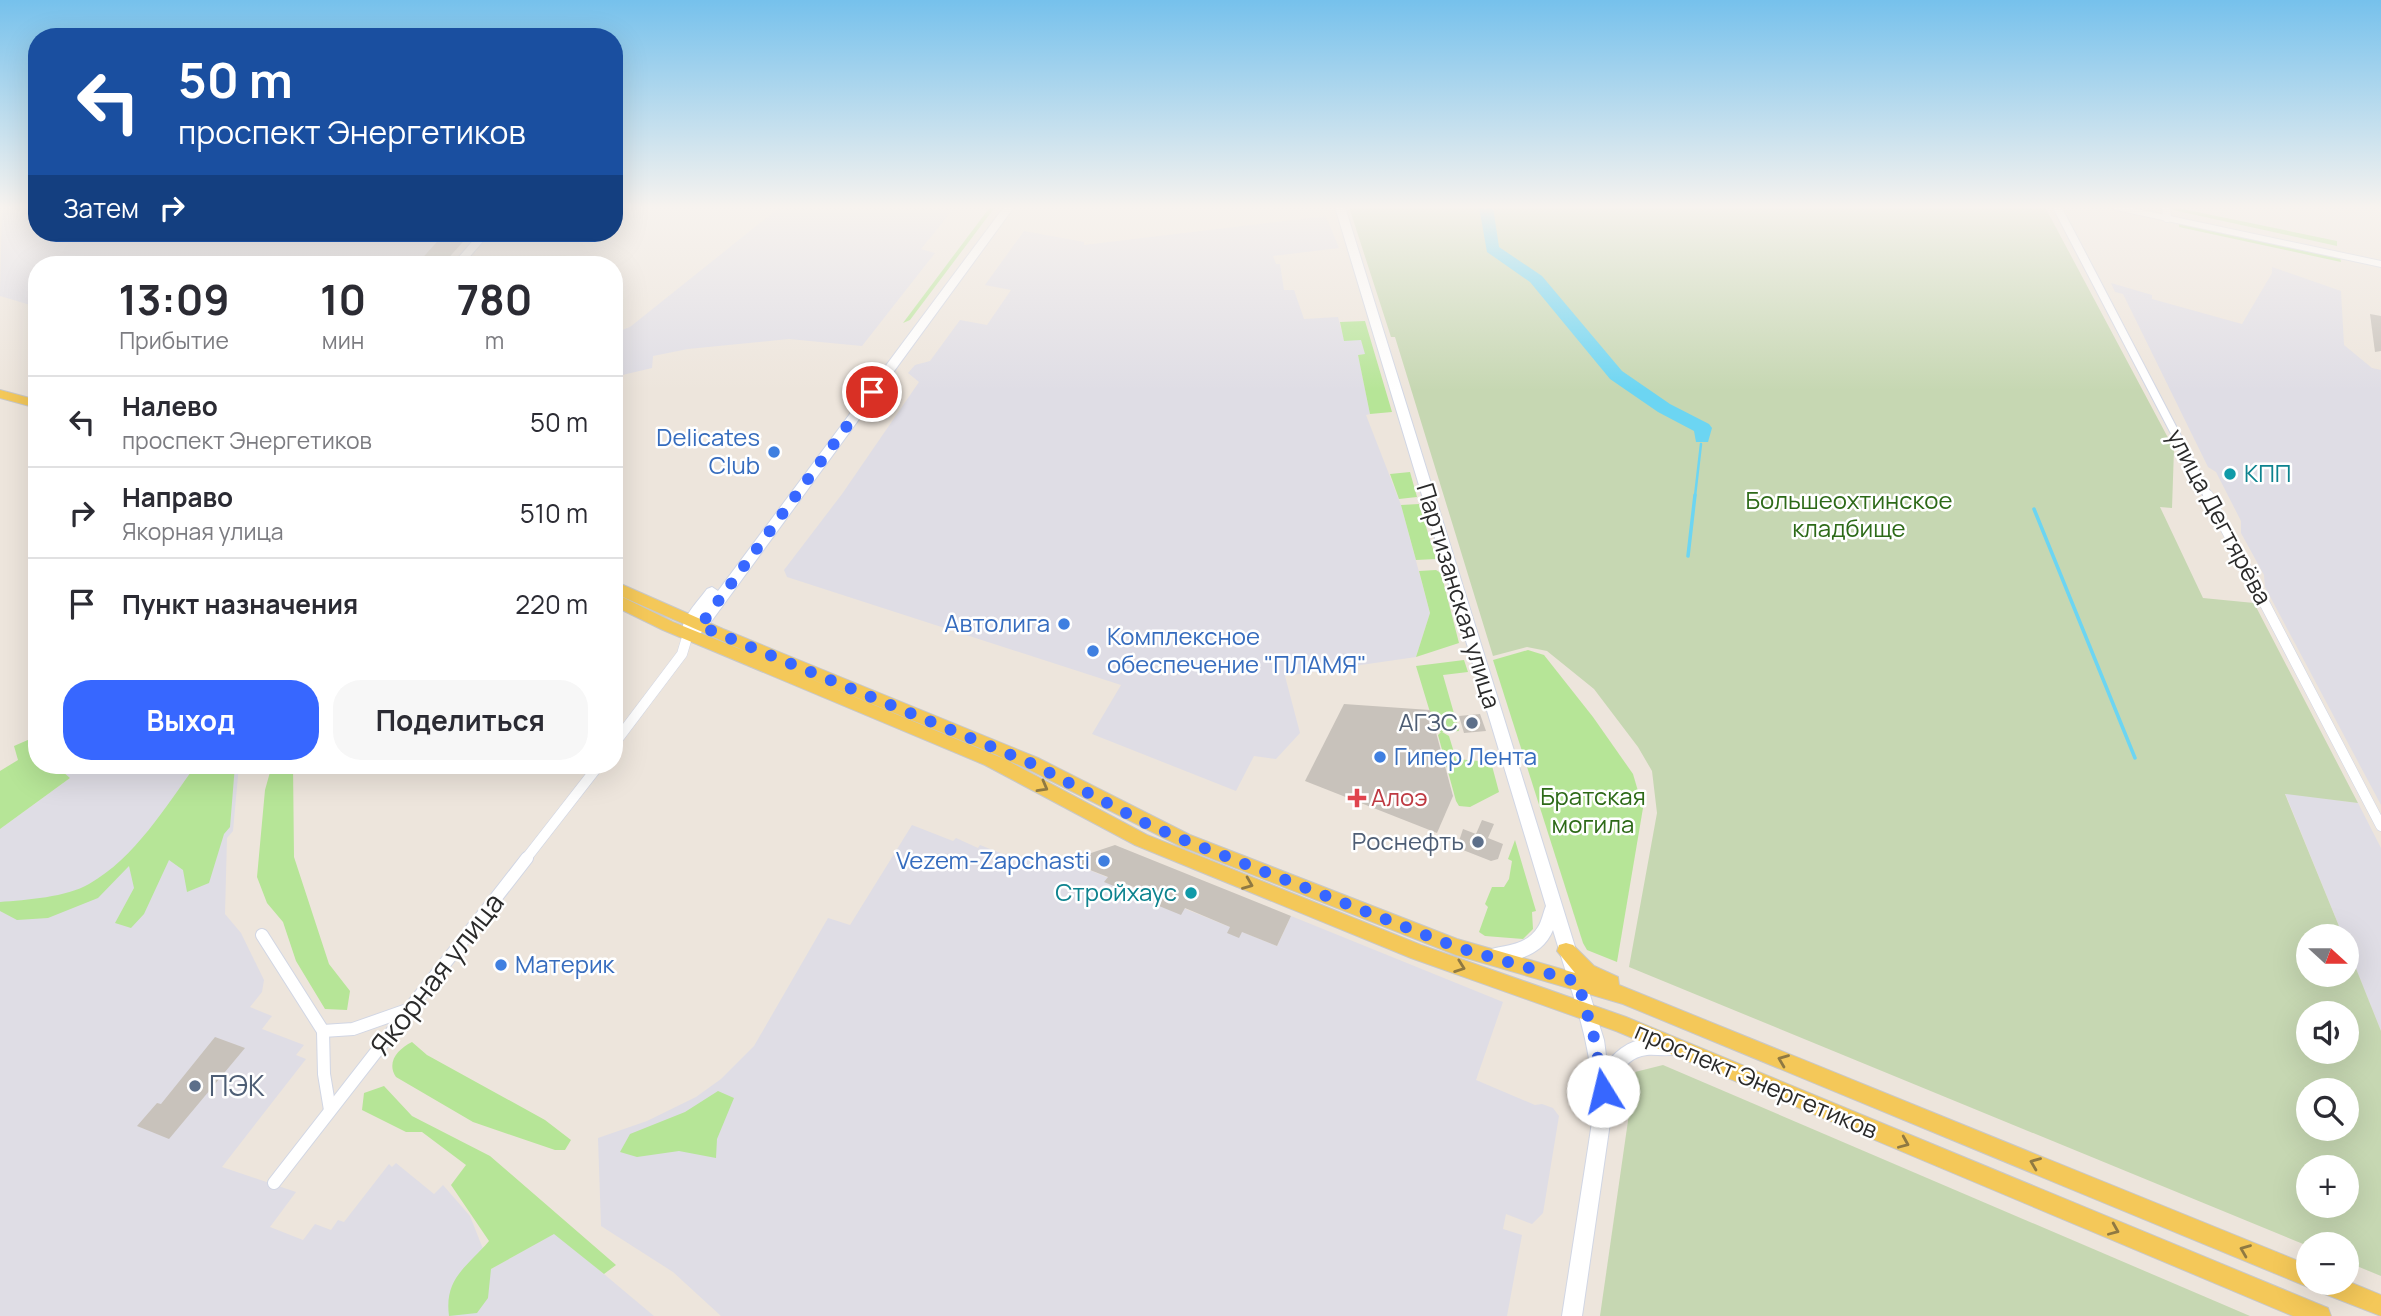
<!DOCTYPE html>
<html lang="ru">
<head>
<meta charset="utf-8">
<style>
	body { margin:0; font-family:Manrope,sans-serif; background:#f7f7f7; color:#2b2b33; height:100vh; display:flex; flex-direction:column; font-size:26px; white-space:nowrap }
	* { box-sizing:border-box; margin:0 }
	p { font-size:23px; color:#7c7c81 }
	.icon { flex:none; width:38px; height:38px; fill:none; stroke:currentColor; stroke-width:2; stroke-linecap:round; stroke-linejoin:round }
	.map { position:relative; flex:1; overflow:hidden }
	.details { position:absolute; left:28px; top:256px; width:595px; height:518px; display:flex; flex-direction:column; background:#fff; border-radius:28px; box-shadow:0 7px 28px #0002 }
	.details>* { flex:none }
	.hud { position:absolute; left:28px; top:28px; width:595px; height:214px; border-radius:28px; box-shadow:0 7px 28px #0002; background:#1a4fa0; color:#fff; overflow:hidden }
	.needle { width:46px; rotate:111deg }
	.controls { position:absolute; left:2296px; top:924px; display:grid; gap:14px }
	.controls a { display:grid; place-items:center; width:63px; height:63px; border-radius:50%; background:#fff; box-shadow:0 7px 28px #0002; font-size:35px }
	.pin { position:absolute; display:grid; place-items:center; width:60px; height:60px; color:#fff; margin:-30px; border:4px solid #fff; border-radius:50%; box-shadow:0 2px 7px #0007 }
	.me { position:absolute; width:77px; margin:-38px; rotate:351deg; stroke-linejoin:round; filter:drop-shadow(0 0 5px #0008) }
	.turn { display:flex; align-items:center; gap:24px; height:147px; padding:0 35px; font-size:32px }
	.turn .icon { width:91px; height:91px; stroke-width:2.5 }
	.turn b { display:block; font-size:49px; line-height:60px }
	.then { display:flex; align-items:center; height:66px; padding:0 35px; background:#0003; gap:14px; font-size:26px }
	.eta { display:flex; justify-content:space-evenly; align-items:center; height:119px; text-align:center }
	.eta b { font-size:42px; font-weight:700; line-height:49px }
	.cta { display:flex; gap:14px; margin-top:auto; padding:14px 35px }
	.cta a { flex:1; height:80px; border-radius:28px; background:#3767ff; color:#fff; font-size:28px; font-weight:700; line-height:80px; text-align:center }
	.cta a+a { background:#f7f7f7; color:#2b2b33 }
	ul { padding:0; list-style:none }
	li { display:flex; align-items:center; gap:21px; height:91px; padding:0 35px; border-top:2px solid #e1e1e2 }
	li div { flex:1 }
	li b { display:block; font-size:26px }
	li em { font-style:normal }
	.map>svg:first-child { display:block }
	.industrial { fill:#dfdde5 }
	.green { fill:#b6e597 }
	.cemetery { fill:#c6d7b2; fill-rule:evenodd }
	.lines { fill:none; stroke-linecap:round; stroke-linejoin:round }
	.stream-far1 { stroke:#6cd5f2; stroke-width:2.5 }
	.stream { stroke:#6cd5f2; stroke-width:3.5 }
	.river { fill:#6cd5f2; fill-rule:evenodd }
	.building { fill:#c8c2bb }
	.street-far2-casing { stroke:#d1d6e4; stroke-width:10 }
	.street-far1-casing { stroke:#d1d6e4; stroke-width:11 }
	.street-casing { stroke:#d1d6e4; stroke-width:14 }
	.secondary-casing { stroke:#d1d6e4; stroke-width:2 }
	.primary-casing { stroke:#c8c8c8; stroke-width:2 }
	.street-far2 { stroke:#fff; stroke-width:8 }
	.street-far1 { stroke:#fff; stroke-width:10 }
	.street { stroke:#fff; stroke-width:12 }
	.secondary { fill:#fff; fill-rule:evenodd }
	.primary { fill:#f4c859; fill-rule:evenodd }
	.oneway { stroke:#8f7942 }
	.route { stroke:#3767ff; stroke-width:12; stroke-dasharray:0 21.6 }
	.shop-dot { fill:#3f7fe0; stroke:#fff; stroke-width:2.5 }
	.culture-dot { fill:#0f9aa8; stroke:#fff; stroke-width:2.5 }
	.service-dot { fill:#5c6f8a; stroke:#fff; stroke-width:2.5 }
	.health-dot { fill:#e0444e; stroke:#fff; stroke-width:2.5 }
	.labels { text-anchor:middle; stroke-width:5; stroke-linejoin:round; paint-order:stroke }
	.shop-label { font-size:24px; fill:#366cbe; stroke:#fff; text-anchor:end }
	.culture-label { font-size:24px; fill:#0d838f; stroke:#fff; text-anchor:start }
	.park-label { font-size:24px; fill:#2d6a18; stroke:#fff }
	.street-label { font-size:24px; fill:#2a2a2a; stroke:#fff }
	.service-label { font-size:24px; fill:#4e5e75; stroke:#fff; text-anchor:end }
	.health-label { font-size:24px; fill:#be3a42; stroke:#fff; text-anchor:start }
	.near-street-label { font-size:28px; fill:#2a2a2a; stroke:#fff }
	.near-service-label { font-size:28px; fill:#4e5e75; stroke:#fff; text-anchor:start }
</style>
</head>
<body>
<div class="map">
<svg width="2381" height="1316" viewBox="0 0 2381 1316">
	<rect width="100%" height="100%" fill="#ede5dc"/>
	<g class="industrial">
		<path d="M 2,207 L 37,207 L 37,233 L 470,233 L 443,264 L 37,264 L 37,307 L 0,296 Z"/>
		<path d="M 780,207 L 955,207 L 921,249 L 935,253 L 862,346 L 789,339 L 688,349 L 653,356 L 652,368 L 614,377 L 614,333 L 630,327 Z"/>
		<path d="M 1326,216 L 1339,248 L 1273,256 L 1276,264 L 1280,264 L 1284,290 L 1294,290 L 1304,319 L 1338,317 L 1344,340 L 1361,340 L 1366,354 L 1358,355 L 1370,414 L 1366,415 L 1401,505 L 1430,613 L 1416,657 L 1285,676 L 1300,733 L 1276,759 L 1254,756 L 1236,791 L 1092,734 L 1121,685 L 787,577 L 784,570 L 842,494 L 919,382 L 908,373 L 915,365 L 930,361 L 960,320 L 987,325 L 1011,290 L 985,285 L 1024,231 L 1084,242 L 1084,245 Z"/>
		<path d="M 2272,267 L 2341,291 L 2344,345 L 2372,368 L 2381,370 L 2381,805 L 2265,587 L 2264,575 L 2241,533 L 2241,521 L 2216,472 L 2208,467 L 2123,294 L 2115,292 L 2111,283 L 2152,295 L 2152,299 L 2242,324 L 2272,273 Z"/>
		<path d="M 75,765 L 239,765 L 233,831 L 227,838 L 225,914 L 241,933 L 264,980 L 262,992 L 250,1007 L 272,1016 L 262,1029 L 304,1045 L 296,1055 L 306,1059 L 222,1167 L 296,1192 L 270,1227 L 303,1240 L 315,1224 L 331,1230 L 338,1220 L 344,1222 L 389,1164 L 392,1167 L 396,1163 L 434,1194 L 443,1185 L 470,1216 L 491,1269 L 555,1233 L 654,1316 L 0,1316 L 0,829 L 70,778 L 62,772 Z"/>
		<path d="M 2285,793 L 2358,803 L 2381,848 L 2381,1031 L 2347,946 L 2347,936 L 2343,936 Z"/>
		<path d="M 912,825 L 953,841 L 956,838 L 978,848 L 980,845 L 1003,854 L 1067,861 L 1277,946 L 1291,916 L 1503,1002 L 1476,1080 L 1535,1105 L 1542,1104 L 1553,1108 L 1559,1116 L 1543,1213 L 1532,1224 L 1506,1214 L 1503,1229 L 1522,1235 L 1507,1316 L 721,1316 L 673,1272 L 601,1226 L 598,1138 L 647,1121 L 696,1097 L 721,1079 L 754,1046 L 828,918 L 850,925 Z"/>
	</g>
	<g class="green">
		<path d="M 990,207 L 995,207 L 910,320 L 903,323 Z"/>
		<path d="M 2173,207 L 2337,241 L 2337,246 L 2173,210 Z"/>
		<path d="M 2179,222 L 2340,257 L 2341,262 L 2179,227 Z"/>
		<path d="M 1365,321 L 1392,412 L 1370,414 L 1358,355 L 1365,354 L 1361,340 L 1344,341 L 1340,322 Z"/>
		<path d="M 1410,472 L 1417,497 L 1399,499 L 1390,474 Z"/>
		<path d="M 1419,504 L 1436,559 L 1416,560 L 1401,505 Z"/>
		<path d="M 1436,570 L 1441,573 L 1459,643 L 1416,657 L 1430,613 L 1419,571 Z"/>
		<path d="M 1528,650 L 1544,655 L 1593,717 L 1633,774 L 1643,808 L 1617,962 L 1587,950 L 1583,943 L 1493,660 Z"/>
		<path d="M 1464,660 L 1468,672 L 1443,675 L 1459,731 L 1442,732 L 1449,736 L 1456,759 L 1491,762 L 1499,792 L 1470,807 L 1459,806 L 1456,801 L 1438,735 L 1441,732 L 1436,732 L 1416,666 Z"/>
		<path d="M 37,736 L 37,765 L 75,765 L 63,772 L 70,778 L 0,829 L 0,771 L 18,760 L 14,746 Z"/>
		<path d="M 196,765 L 235,765 L 230,827 L 224,834 L 209,883 L 187,892 L 183,870 L 169,860 L 144,914 L 131,928 L 115,923 L 134,888 L 129,866 L 98,898 L 48,918 L 17,920 L 0,911 L 0,902 C 26,900 67,897 89,884 C 135,858 166,806 196,765 Z"/>
		<path d="M 272,765 L 293,765 L 294,857 L 329,964 L 350,991 L 347,1010 L 325,1009 L 296,961 L 283,922 L 267,903 L 257,877 L 265,790 Z"/>
		<path d="M 1515,840 L 1536,911 L 1532,912 L 1533,929 L 1523,939 L 1485,936 L 1479,932 L 1488,907 L 1485,904 L 1492,887 L 1504,887 L 1509,879 L 1512,861 L 1508,859 Z"/>
		<path d="M 412,1042 L 427,1055 L 545,1120 L 571,1140 L 565,1150 L 555,1150 L 473,1122 L 396,1077 C 386,1062 398,1049 412,1042 Z"/>
		<path d="M 384,1086 L 412,1116 L 490,1156 L 616,1265 L 604,1274 L 554,1234 L 491,1269 L 488,1298 L 477,1313 L 449,1316 C 444,1278 467,1267 489,1241 L 451,1185 L 466,1165 L 422,1132 L 406,1132 L 362,1110 L 364,1093 Z"/>
		<path d="M 718,1091 L 734,1098 L 717,1139 L 716,1158 L 679,1151 L 637,1157 L 620,1152 L 630,1134 L 685,1112 Z"/>
	</g>
	<g class="cemetery">
		<path d="M 1349,207 L 2045,207 L 2174,449 L 2172,508 L 2160,507 L 2203,598 L 2254,603 L 2358,803 L 2285,794 L 2343,936 L 2308,936 L 2308,975 L 2347,975 L 2347,946 L 2381,1031 L 2381,1276 L 2347,1262 L 2347,1244 L 2308,1246 L 1629,967 L 1657,813 L 1652,771 L 1638,747 L 1594,689 L 1547,651 L 1527,647 L 1493,656 L 1395,337 L 1391,337 ZM 2308,1013 L 2347,1013 L 2347,1052 L 2308,1052 ZM 2308,1090 L 2347,1090 L 2347,1129 L 2308,1129 ZM 2308,1167 L 2347,1167 L 2347,1206 L 2308,1206 Z"/>
		<path d="M 1663,1065 L 2250,1316 L 1600,1316 L 1635,1072 Z"/>
	</g>
	<g class="lines">
		<path class="stream-far1" d="M 1695,496 L 1701,444"/>
		<g class="stream">
			<path d="M 2034,509 L 2135,758"/>
			<path d="M 1688,556 L 1695,495"/>
		</g>
		<path class="river" d="M 1479,207 L 1493,207 L 1499,247 L 1542,276 L 1622,371 L 1670,404 L 1709,424 L 1712,428 L 1708,442 L 1696,442 L 1694,431 L 1658,412 L 1610,379 L 1530,282 L 1487,252 Z"/>
	</g>
	<g class="building">
		<path d="M 445,233 L 471,233 L 443,264 L 417,264 Z"/>
		<path d="M 2370,314 L 2381,316 L 2381,351 L 2375,352 Z"/>
		<path d="M 1344,704 L 1430,710 L 1453,796 L 1437,833 L 1305,781 Z"/>
		<path d="M 1480,714 L 1486,731 L 1464,733 L 1459,716 Z"/>
		<path d="M 1482,820 L 1494,824 L 1488,838 L 1503,844 L 1498,859 L 1491,861 L 1463,850 L 1458,844 L 1463,829 L 1476,834 Z"/>
		<path d="M 1115,845 L 1291,916 L 1277,946 L 1242,932 L 1239,938 L 1227,933 L 1230,927 L 1185,908 L 1181,915 L 1159,906 L 1162,899 L 1119,881 L 1116,887 L 1104,882 L 1108,877 L 1067,861 Z"/>
		<path d="M 215,1037 L 245,1048 L 169,1139 L 137,1126 L 157,1103 L 161,1104 Z"/>
	</g>
	<g class="lines">
		<defs>
			<g id="street-far2">
				<path d="M 2057,207 L 2208,496"/>
				<path d="M 2166,207 L 2167,218"/>
				<path d="M 458,264 L 485,233"/>
			</g>
			<g id="street-far1">
				<path d="M 2208,495 L 2381,826"/>
				<path d="M 614,744 L 682,654 L 688,634"/>
				<path d="M 525,860 L 599,765"/>
			</g>
			<g id="street">
				<path d="M 262,935 L 323,1031 L 324,1074 L 330,1110"/>
				<path d="M 323,1031 L 353,1029 L 410,1009"/>
				<path d="M 274,1183 L 527,858"/>
			</g>
			<g id="secondary">
				<path d="M 1004,207 L 1014,207 L 705,630 L 693,638 L 683,638 C 678,620 697,603 707,589 L 712,587 L 718,591 Z"/>
				<path d="M 1335,207 L 1345,207 L 1604,1040 L 1607,1063 C 1622,1041 1649,1032 1674,1042 L 1677,1048 L 1674,1054 C 1665,1057 1656,1054 1647,1055 C 1618,1058 1612,1093 1611,1116 L 1582,1316 L 1562,1316 L 1593,1116 C 1596,1052 1571,991 1553,930 C 1550,937 1546,943 1540,948 C 1528,958 1497,968 1482,962 L 1480,957 L 1482,952 C 1502,944 1525,948 1538,927 C 1542,921 1543,913 1546,906 Z"/>
				<path d="M 2111,207 L 2128,207 L 2381,261 L 2381,267 L 2116,210 Z"/>
			</g>
			<g id="primary">
				<path d="M 0,390 L 37,400 L 37,408 L 0,398 Z"/>
				<path d="M 614,581 L 723,629 L 1038,758 L 1190,835 L 1457,939 L 1575,973 L 1557,951 L 1559,945 L 1566,943 L 1573,945 L 1594,966 L 1618,977 L 1619,985 L 2308,1265 L 2308,1283 L 2347,1281 L 2381,1295 L 2381,1316 L 2317,1291 L 2315,1284 L 2308,1287 L 1623,1004 L 1456,955 L 1178,845 L 1026,768 L 787,669 L 997,755 L 1147,835 L 1421,945 L 1626,1017 L 2328,1308 L 2331,1316 L 2293,1316 L 1616,1031 L 1411,958 L 1135,845 L 985,765 L 663,630 L 614,606 L 614,593 L 673,622 L 752,654 L 614,593 Z"/>
			</g>
		</defs>
		<use href="#street-far2" class="street-far2-casing"/>
		<use href="#street-far1" class="street-far1-casing"/>
		<use href="#street" class="street-casing"/>
		<use href="#secondary" class="secondary-casing"/>
		<use href="#primary" class="primary-casing"/>
		<use href="#street-far2" class="street-far2"/>
		<use href="#street-far1" class="street-far1"/>
		<use href="#street" class="street"/>
		<use href="#secondary" class="secondary"/>
		<use href="#primary" class="primary"/>
	</g>
	<defs><path id="oneway-chevron" d="M-2-3.5L2.5 0L-2 3.5" fill="none" stroke-width="1.6" stroke-linecap="round" stroke-linejoin="round" transform="scale(1.75)"/></defs>
	<g class="oneway">
		<use href="#oneway-chevron" transform="translate(1043 787) rotate(29)"/>
		<use href="#oneway-chevron" transform="translate(1248 884) rotate(22)"/>
		<use href="#oneway-chevron" transform="translate(1460 967) rotate(20)"/>
		<use href="#oneway-chevron" transform="translate(1783 1060) rotate(-158)"/>
		<use href="#oneway-chevron" transform="translate(1904 1143) rotate(23)"/>
		<use href="#oneway-chevron" transform="translate(2035 1163) rotate(-158)"/>
		<use href="#oneway-chevron" transform="translate(2114 1230) rotate(23)"/>
		<use href="#oneway-chevron" transform="translate(2245 1250) rotate(-158)"/>
	</g>
	<linearGradient id="sky" x2="0" y2="1"><stop stop-color="#76c1ec"/><stop offset="0.53" stop-color="#f7f3ef"/><stop offset="1" stop-color="#f7f3ef" stop-opacity="0"/></linearGradient>
	<rect width="2381" height="391" fill="url(#sky)"/>
	<g class="lines">
		<path class="route" d="M 872,392 L 700,626 L 1033,764 L 1149,825 L 1184,840 L 1456,947 L 1578,982 L 1595,1041 L 1603,1091"/>
	</g>
	<g class="shop-dot">
		<circle cx="774" cy="452" r="7"/>
		<circle cx="1064" cy="624" r="7"/>
		<circle cx="1093" cy="651" r="7"/>
		<circle cx="1380" cy="757" r="7"/>
		<circle cx="1104" cy="861" r="7"/>
		<circle cx="501" cy="965" r="7"/>
	</g>
	<g class="culture-dot">
		<circle cx="2230" cy="474" r="7"/>
		<circle cx="1191" cy="893" r="7"/>
	</g>
	<g class="service-dot">
		<circle cx="1472" cy="723" r="7"/>
		<circle cx="1478" cy="842" r="7"/>
		<circle cx="195" cy="1086" r="7"/>
	</g>
	<path class="health-dot" d="M1353.5 787.5h7v7h7v7h-7v7h-7v-7h-7v-7h7z"/>
	<g class="labels">
		<g class="shop-label">
			<text x="760" y="446">Delicates<tspan x="760" dy="28">Club</tspan></text>
			<text x="1050" y="632">Автолига</text>
			<text x="1107" y="645" text-anchor="start">Комплексное<tspan x="1107" dy="28">обеспечение "ПЛАМЯ"</tspan></text>
			<text x="1394" y="765" text-anchor="start">Гипер Лента</text>
			<text x="1090" y="869">Vezem-Zapchasti</text>
			<text x="515" y="973" text-anchor="start">Материк</text>
		</g>
		<g class="culture-label">
			<text x="2244" y="482">КПП</text>
			<text x="1177" y="901" text-anchor="end">Стройхаус</text>
		</g>
		<g class="park-label">
			<text x="1849" y="509">Большеохтинское<tspan x="1849" dy="28">кладбище</tspan></text>
			<text x="1593" y="805">Братская<tspan x="1593" dy="28">могила</tspan></text>
		</g>
		<g class="street-label">
			<text transform="translate(2219 517) rotate(62)" y="8">улица Дегтярёва</text>
			<text transform="translate(1458 596) rotate(73)" y="8">Партизанская улица</text>
			<text transform="translate(1756 1081) rotate(23)" y="8">проспект Энергетиков</text>
		</g>
		<g class="service-label">
			<text x="1458" y="731">АГЗС</text>
			<text x="1464" y="850">Роснефть</text>
		</g>
		<g class="health-label">
			<text x="1371" y="806">Алоэ</text>
		</g>
		<g class="near-street-label">
			<text transform="translate(437 974) rotate(-52)" y="10">Якорная улица</text>
		</g>
		<g class="near-service-label">
			<text x="209" y="1096">ПЭК</text>
		</g>
	</g>
</svg>
<div class="controls">
<a><svg class="needle" viewBox="-14 -14 28 28"><path d="M0-13l5 13h-10z" fill="#e53935"/><path d="M0 13l5-13h-10z" fill="#7c7c81"/></svg></a>
<a><svg class="icon" aria-label="sound" viewBox="0 0 24 24"><path d="M4 9h4l5-4v14l-5-4H4zM17 9q2 3 0 6"/></svg></a>
<a><svg class="icon" aria-label="search" viewBox="0 0 24 24"><circle cx="10" cy="10" r="6"/><path d="M15 15l6 6"/></svg></a>
<a>+</a>
<a>−</a>
</div>
<div class="pin" style="left:872px;top:392px;background:#d93025"><svg class="icon" aria-label="arrive" viewBox="0 0 24 24"><path d="M6 21V4h12l-3 4 3 4H6"/></svg></div>
<svg class="me" style="left:1603px;top:1091px" viewBox="-20 -20 40 40"><circle r="19" fill="#fff"/><path d="M0-13L10 11 0 6-10 11z" fill="#3767ff"/></svg>
<div class="hud">
<div class="turn"><svg class="icon" aria-label="left" viewBox="0 0 24 24"><path d="M17 20v-9H6M10 6l-5 5 5 5"/></svg><div><b>50 m</b>проспект Энергетиков</div></div>
<div class="then">Затем<svg class="icon" aria-label="right" viewBox="0 0 24 24"><path d="M7 20v-9h11M14 6l5 5-5 5"/></svg></div>
</div>
<section class="details">
<div class="eta">
<div><b>13:09</b><p>Прибытие</p></div>
<div><b>10</b><p>мин</p></div>
<div><b>780</b><p>m</p></div>
</div>
<ul>
<li><svg class="icon" aria-label="left" viewBox="0 0 24 24"><path d="M17 20v-9H6M10 6l-5 5 5 5"/></svg><div><b>Налево</b><p>проспект Энергетиков</p></div><em>50 m</em></li>
<li><svg class="icon" aria-label="right" viewBox="0 0 24 24"><path d="M7 20v-9h11M14 6l5 5-5 5"/></svg><div><b>Направо</b><p>Якорная улица</p></div><em>510 m</em></li>
<li><svg class="icon" aria-label="arrive" viewBox="0 0 24 24"><path d="M6 21V4h12l-3 4 3 4H6"/></svg><div><b>Пункт назначения</b></div><em>220 m</em></li>
</ul>
<div class="cta"><a>Выход</a><a>Поделиться</a></div>
</section>
</div>
</body>
</html>
